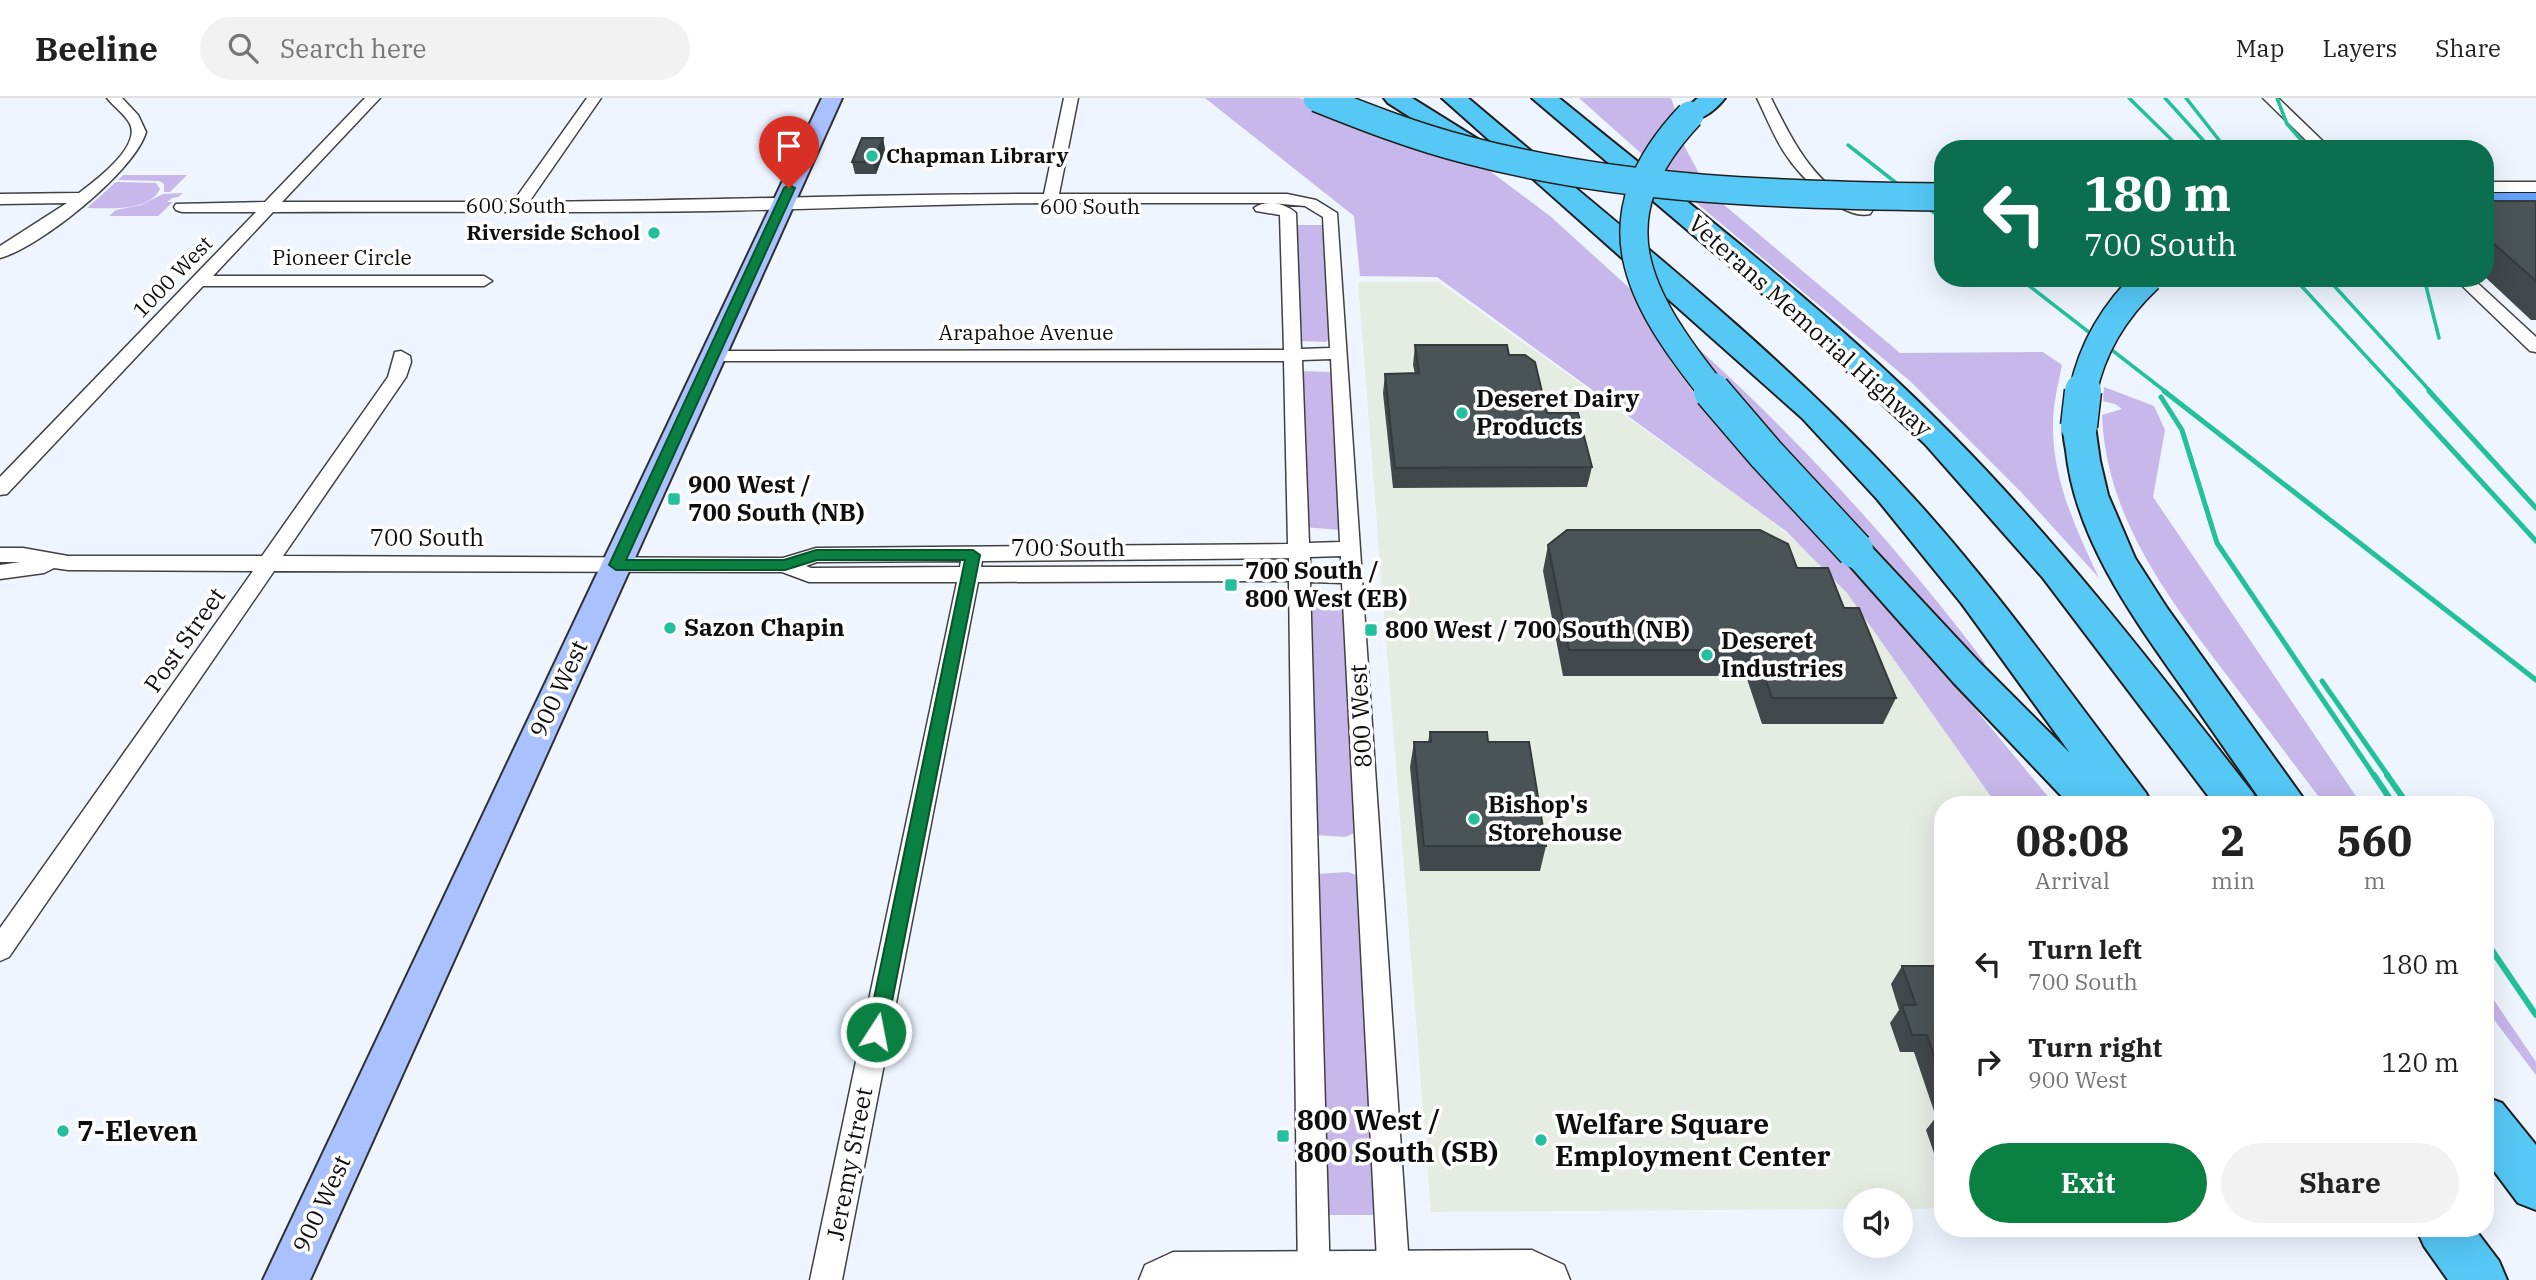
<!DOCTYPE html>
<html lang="en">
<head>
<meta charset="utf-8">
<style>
	body { margin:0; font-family:"IBM Plex Serif",serif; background:#f2f2f2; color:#222; height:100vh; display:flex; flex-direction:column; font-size:26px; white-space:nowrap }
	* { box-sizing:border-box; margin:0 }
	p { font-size:23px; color:#767676 }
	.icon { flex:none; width:38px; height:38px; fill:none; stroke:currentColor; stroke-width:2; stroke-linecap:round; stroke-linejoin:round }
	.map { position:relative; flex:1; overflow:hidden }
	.details { position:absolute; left:1934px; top:698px; width:560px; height:441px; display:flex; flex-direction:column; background:#fff; border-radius:28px; box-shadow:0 7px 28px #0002 }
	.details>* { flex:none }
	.banner { position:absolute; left:1934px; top:42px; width:560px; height:147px; border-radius:28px; box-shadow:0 7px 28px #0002; background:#0b6e4f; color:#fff; overflow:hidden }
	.controls { position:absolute; left:1843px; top:1090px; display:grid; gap:14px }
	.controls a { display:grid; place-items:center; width:70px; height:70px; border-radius:50%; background:#fff; box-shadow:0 7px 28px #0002; font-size:35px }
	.pin { position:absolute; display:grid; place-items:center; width:60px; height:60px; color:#fff; margin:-72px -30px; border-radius:50% 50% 50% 0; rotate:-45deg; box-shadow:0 0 7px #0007 }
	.pin .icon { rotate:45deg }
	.me { position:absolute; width:77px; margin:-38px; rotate:11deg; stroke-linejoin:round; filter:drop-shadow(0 0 5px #0008) }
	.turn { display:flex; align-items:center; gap:24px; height:147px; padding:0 35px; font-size:32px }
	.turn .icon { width:91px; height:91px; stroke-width:2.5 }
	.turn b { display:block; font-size:49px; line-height:60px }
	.eta { display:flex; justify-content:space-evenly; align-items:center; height:119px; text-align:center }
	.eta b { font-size:42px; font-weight:800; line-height:49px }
	.action { display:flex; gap:14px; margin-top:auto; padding:14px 35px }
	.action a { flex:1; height:80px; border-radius:42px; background:#0b8043; color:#fff; font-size:28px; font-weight:800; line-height:80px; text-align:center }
	.action a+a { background:#f2f2f2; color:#222 }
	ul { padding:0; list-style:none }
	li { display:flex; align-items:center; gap:21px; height:98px; padding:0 35px }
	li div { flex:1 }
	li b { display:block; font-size:26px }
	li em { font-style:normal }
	header { display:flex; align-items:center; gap:42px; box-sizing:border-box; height:98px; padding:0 35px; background:#fff; border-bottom:2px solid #e0e0e0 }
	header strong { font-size:33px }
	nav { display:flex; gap:38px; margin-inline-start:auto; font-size:24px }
	.search { width:490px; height:63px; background:#f2f2f2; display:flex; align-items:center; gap:18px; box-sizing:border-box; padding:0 24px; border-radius:38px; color:#767676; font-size:26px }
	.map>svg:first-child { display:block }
	.industrial { fill:#e5ece2 }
	.green { fill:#c7b7ea }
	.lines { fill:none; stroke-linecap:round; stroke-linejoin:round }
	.minor-casing { stroke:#414141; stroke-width:3 }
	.tertiary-casing { stroke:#414141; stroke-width:3 }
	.secondary-casing { stroke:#303030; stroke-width:4 }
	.primary-casing { stroke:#1f1f1f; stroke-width:3 }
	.motorway-casing { stroke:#1f1f1f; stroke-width:4 }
	.minor { fill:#fff; fill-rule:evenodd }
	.tertiary { fill:#fff; fill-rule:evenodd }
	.secondary { fill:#a9c2ff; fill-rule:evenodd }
	.primary { fill:#63a2fa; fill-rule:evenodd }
	.motorway { fill:#55c8f6; fill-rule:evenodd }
	.rail-far2 { stroke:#24c09d; stroke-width:3.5 }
	.rail-far1 { stroke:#24c09d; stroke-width:5 }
	.rail { stroke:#24c09d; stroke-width:6 }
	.motorway-bridge-far1-casing { stroke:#1f1f1f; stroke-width:30; stroke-linecap:butt }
	.motorway-bridge-casing { stroke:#1f1f1f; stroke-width:39; stroke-linecap:butt }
	.motorway-bridge-far1 { stroke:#55c8f6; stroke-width:27 }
	.motorway-bridge { stroke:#55c8f6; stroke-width:36 }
	.wall { fill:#40484b }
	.shaded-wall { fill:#343b3d }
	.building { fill:#4a5457; stroke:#343b3d; stroke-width:2 }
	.route { fill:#0b8043; stroke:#07532c; stroke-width:2 }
	.poi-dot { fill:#24c09d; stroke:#fff; stroke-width:2.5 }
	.labels { text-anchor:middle; stroke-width:7; stroke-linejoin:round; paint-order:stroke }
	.far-poi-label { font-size:21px; font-weight:bold; fill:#0e0e0e; stroke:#fff; text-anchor:start }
	.far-street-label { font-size:21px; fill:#0e0e0e; stroke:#fff }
	.street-label { font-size:24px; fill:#0e0e0e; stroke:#fff }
	.poi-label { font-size:24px; font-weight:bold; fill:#0e0e0e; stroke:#fff; text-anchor:start }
	.near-poi-label { font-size:28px; font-weight:bold; fill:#0e0e0e; stroke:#fff; text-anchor:start }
</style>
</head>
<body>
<header>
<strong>Beeline</strong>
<div class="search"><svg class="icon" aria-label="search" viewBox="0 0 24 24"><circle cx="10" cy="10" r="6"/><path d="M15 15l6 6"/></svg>Search here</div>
<nav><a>Map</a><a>Layers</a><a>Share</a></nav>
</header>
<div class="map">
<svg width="2536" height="1182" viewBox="0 0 2536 1182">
	<rect width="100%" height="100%" fill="#eef5ff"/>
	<path class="industrial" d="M 1358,184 L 1439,184 L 1772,423 L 1851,491 L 2007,707 L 1942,707 L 1942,1110 L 1901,1111 L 1900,1102 L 1855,1102 L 1855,1111 L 1431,1114 Z"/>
	<g class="green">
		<path d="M 1205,0 L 1299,0 L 1471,59 L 1550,118 L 1636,196 L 1671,264 L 1699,302 L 1962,595 L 2055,707 L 1997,707 L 1847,495 L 1786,433 L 1437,179 L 1360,178 L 1354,118 Z"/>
		<path d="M 1579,0 L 1671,0 C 1678,16 1679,36 1685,49 C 1691,62 1699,72 1702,85 L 1671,82 Z"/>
		<path d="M 123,77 L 187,77 L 170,94 L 164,94 L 164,86 L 160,83 L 118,82 Z"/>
		<path d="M 116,84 L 156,85 L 160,91 C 149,114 109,110 87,110 Z"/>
		<path d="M 183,95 L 178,99 L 172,100 L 167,104 L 173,104 L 158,118 L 109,118 L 116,112 L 141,107 L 163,96 Z"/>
		<path d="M 1688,98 L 1717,101 L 1900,255 L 2043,254 L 2062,267 C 2058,287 2053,306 2053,326 C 2052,381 2076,431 2099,480 L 2022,395 L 1910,283 Z"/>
		<path d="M 1295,127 L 1325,127 L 1330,241 L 1326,244 L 1299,243 Z"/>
		<path d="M 1690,243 C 1798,340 1898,449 1985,565 L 1977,569 L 1736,303 Z"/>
		<path d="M 1299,273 L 1332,274 L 1341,432 L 1303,429 Z"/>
		<path d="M 2104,289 L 2154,308 L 2165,332 L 2153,399 L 2362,707 L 2325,707 C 2293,665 2261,622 2229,580 C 2169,501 2106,420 2102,317 L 2122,311 L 2115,306 L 2103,303 Z"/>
		<path d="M 1305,503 L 1345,504 L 1355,735 L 1345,739 L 1315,737 Z"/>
		<path d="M 1348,774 L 1358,778 L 1378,1117 L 1321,1117 L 1316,776 Z"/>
		<path d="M 2485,889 L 2536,964 L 2536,977 L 2485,910 Z"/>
	</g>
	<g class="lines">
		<defs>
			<g id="minor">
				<path d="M 107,0 L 122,0 L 138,17 L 146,34 C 135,73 39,150 0,160 L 0,148 L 67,105 L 0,106 L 0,96 L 79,95 C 95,83 141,49 130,26 C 125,16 114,9 107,0 Z"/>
				<path d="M 365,0 L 380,0 L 282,104 L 513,104 L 587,0 L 601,0 L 529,104 C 701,103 872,96 1044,96 L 1064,0 L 1078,0 L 1059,96 L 1287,96 L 1316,102 L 1337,115 L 1410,1182 L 1378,1182 L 1342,485 L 1310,484 L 1330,1182 L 1298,1182 L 1289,483 L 978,484 L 842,1182 L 810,1182 L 957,484 L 809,484 L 782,474 L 274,473 L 9,859 L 0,863 L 0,830 L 253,473 L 68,472 L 54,470 L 44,475 L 0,481 L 0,467 L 20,464 L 0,464 L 0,450 L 23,450 L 68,458 L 262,458 L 388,279 L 395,254 L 401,253 L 410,258 L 411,264 L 406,279 L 283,458 L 783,460 L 816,450 L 1288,446 L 1284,263 L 712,263 L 703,258 L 712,253 L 1284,252 L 1280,117 L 1256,113 L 1254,110 C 1266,101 1285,105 1296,115 L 1301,251 L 1330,250 L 1323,119 L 1305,108 L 1271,105 L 1058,105 L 1055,112 L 1043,112 L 1042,105 C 932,106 823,111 713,113 C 567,115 420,113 273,114 L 213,178 L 484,178 L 492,183 L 484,188 L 203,188 L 7,396 L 0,397 L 0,379 L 256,114 L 182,114 L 176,112 L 174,109 L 176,106 L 265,104 ZM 1331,261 L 1340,444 L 1309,445 L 1302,262 ZM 1341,458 L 1341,470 L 1310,469 L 1310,459 ZM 1289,460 L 1289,468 L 981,469 L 982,463 ZM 961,463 L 960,469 L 811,470 L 806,468 L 817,464 Z"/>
				<path d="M 1757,0 L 1771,0 C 1793,44 1818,96 1870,110 L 1872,113 L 1870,116 C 1841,123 1798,76 1784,54 C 1773,37 1766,18 1757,0 Z"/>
				<path d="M 2263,0 L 2278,0 L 2331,51 L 2315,51 Z"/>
				<rect x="2485" y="84" width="51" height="10"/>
				<path d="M 2454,180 L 2472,180 L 2536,239 L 2536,254 L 2530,253 Z"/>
			</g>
			<path id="tertiary" d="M 1532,1152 L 1564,1167 L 1570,1182 L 1139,1182 L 1145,1167 L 1173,1154 Z"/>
			<path id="secondary" d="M 822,0 L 842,0 L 310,1182 L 263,1182 Z"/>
			<rect id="primary" x="2485" y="95" width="51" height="16"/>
			<g id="motorway">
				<path d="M 1384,0 L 1412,0 L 1505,58 L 1509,63 L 1505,68 L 1496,71 L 1487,68 L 1388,5 Z"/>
				<path d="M 1442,0 L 1468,0 C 1614,124 1768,243 1899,384 C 1989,480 2066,590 2146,695 L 2152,707 L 2070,707 L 1953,584 L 1843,460 L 1837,452 L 1843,444 L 1855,440 L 1867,444 L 1979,564 L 2070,655 L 1962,506 L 1877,401 L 1802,320 Z"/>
				<path d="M 1532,0 L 1559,0 C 1691,108 1829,212 1949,334 C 2060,446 2156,571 2253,695 L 2259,707 L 2215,707 L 2043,480 L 1925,346 L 1784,214 Z"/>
				<path d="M 1698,0 L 1725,0 C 1715,13 1698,26 1681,22 L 1678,17 Z"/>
				<path d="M 2079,318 L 2090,321 L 2095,328 L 2100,363 L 2108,397 L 2135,460 L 2167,510 L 2308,707 L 2264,707 C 2237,668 2209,628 2182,589 C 2132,518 2075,440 2066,352 C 2064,340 2061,331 2068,321 Z"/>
				<path d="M 2485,999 L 2502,1005 L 2536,1047 L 2536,1112 L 2518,1105 L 2485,1061 Z"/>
				<path d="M 2416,1130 L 2474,1130 L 2499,1163 L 2507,1182 L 2448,1182 L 2424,1148 Z"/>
			</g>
		</defs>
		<use href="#minor" class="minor-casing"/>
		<use href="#tertiary" class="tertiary-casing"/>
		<use href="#secondary" class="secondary-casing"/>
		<use href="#primary" class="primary-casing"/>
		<use href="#motorway" class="motorway-casing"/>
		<use href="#minor" class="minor"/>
		<use href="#tertiary" class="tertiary"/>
		<use href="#secondary" class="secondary"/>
		<use href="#primary" class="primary"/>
		<use href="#motorway" class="motorway"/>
		<g class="rail-far2">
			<path d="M 2129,0 L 2181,51"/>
			<path d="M 2165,0 L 2211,51"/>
			<path d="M 2186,0 L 2226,51"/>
			<path d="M 2277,0 L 2287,26 L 2309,51"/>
			<path d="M 1848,47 L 1942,121"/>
			<path d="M 2019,180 L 2166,294"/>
			<path d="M 2294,180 L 2399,294"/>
			<path d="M 2327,180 L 2431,294"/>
			<path d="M 2424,180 L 2439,240"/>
		</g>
		<g class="rail-far1">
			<path d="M 2164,293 L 2536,582"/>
			<path d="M 2398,293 L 2536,443"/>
			<path d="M 2429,293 L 2536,410"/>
			<path d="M 2161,299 L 2182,332 L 2217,445 L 2375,679"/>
			<path d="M 2322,583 L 2389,679"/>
		</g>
		<g class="rail">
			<path d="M 2374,677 L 2394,707"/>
			<path d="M 2387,677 L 2408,707"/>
			<path d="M 2485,842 L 2536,917"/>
		</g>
		<defs>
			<g id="motorway-bridge-far1">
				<path d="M 1317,0 C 1367,20 1416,39 1467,52 C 1622,93 1783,97 1942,99"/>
				<path d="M 1690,17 C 1592,121 1637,198 1713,294"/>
				<path d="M 2083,294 C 2092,249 2116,211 2149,180"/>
			</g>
			<g id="motorway-bridge">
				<path d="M 1712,293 L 1766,356 L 1855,452"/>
				<path d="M 2079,328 L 2083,293"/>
			</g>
		</defs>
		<use href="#motorway-bridge-far1" class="motorway-bridge-far1-casing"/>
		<use href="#motorway-bridge" class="motorway-bridge-casing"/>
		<use href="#motorway-bridge-far1" class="motorway-bridge-far1"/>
		<use href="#motorway-bridge" class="motorway-bridge"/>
	</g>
	<g class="wall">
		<path d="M 883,40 L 885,52 L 876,76 L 855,76 L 852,64 Z"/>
		<path d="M 2485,103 L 2536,103 L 2536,222 L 2531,222 L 2485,179 Z"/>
		<path d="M 1415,247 L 1509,257 L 1547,315 L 1592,369 L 1587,389 L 1393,390 L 1383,295 L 1385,276 L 1415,276 L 1413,267 Z"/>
		<path d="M 1548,447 L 1797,470 L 1844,510 L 1896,600 L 1883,626 L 1762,626 L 1746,578 L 1563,578 L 1543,473 Z"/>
		<path d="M 1430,634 L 1488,644 L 1546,748 L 1540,773 L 1420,773 L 1410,669 L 1414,644 L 1428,644 Z"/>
		<path d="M 1902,868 L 1942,868 L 1942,1064 L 1937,1064 L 1926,1032 L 1936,1019 L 1914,954 L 1900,954 L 1890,925 L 1899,912 L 1891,886 Z"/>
	</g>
	<path class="shaded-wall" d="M 883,40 L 885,52 L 876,76 L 873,64 Z"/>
	<g class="building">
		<path d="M 862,40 L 883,40 L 873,64 L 852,64 Z"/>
		<path d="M 2485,103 L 2536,103 L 2536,183 L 2485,138 Z"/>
		<path d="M 1415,247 L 1507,247 L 1509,257 L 1525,257 L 1535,264 L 1547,315 L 1578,315 L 1592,369 L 1395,370 L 1385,276 L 1419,275 Z"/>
		<path d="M 1567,432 L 1760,432 L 1788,446 L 1797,470 L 1828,470 L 1844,510 L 1859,510 L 1896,600 L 1772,600 L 1756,552 L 1569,552 L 1548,447 Z"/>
		<path d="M 1430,634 L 1487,634 L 1488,644 L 1529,644 L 1546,748 L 1424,748 L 1414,644 L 1431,644 Z"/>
		<path d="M 1902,868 L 1942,868 L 1942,982 L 1927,937 L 1912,937 L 1902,907 L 1916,907 Z"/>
		<path d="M 1939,1015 L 1942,1015 L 1942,1025 Z"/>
	</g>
	<path class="route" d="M 789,87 L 795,90 L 626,462 L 784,462 L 816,452 L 973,452 L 980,457 L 886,934 L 883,941 L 876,943 L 870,941 L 867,934 L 965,462 L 817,462 L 785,472 L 616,472 L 609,467 L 784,90 Z"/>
	<g class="poi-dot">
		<circle cx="872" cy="58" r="7"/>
		<circle cx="654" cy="135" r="7"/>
		<circle cx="1462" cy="315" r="7"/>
		<rect x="667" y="394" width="14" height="14" rx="3.5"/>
		<rect x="1224" y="480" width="14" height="14" rx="3.5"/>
		<circle cx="670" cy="530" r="7"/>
		<rect x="1364" y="525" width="14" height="14" rx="3.5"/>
		<circle cx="1707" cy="557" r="7"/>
		<circle cx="1474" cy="721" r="7"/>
		<circle cx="63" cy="1033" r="7"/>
		<rect x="1276" y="1031" width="14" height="14" rx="3.5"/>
		<circle cx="1541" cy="1042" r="7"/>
	</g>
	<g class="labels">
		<g class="far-poi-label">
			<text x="886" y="65">Chapman Library</text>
			<text x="640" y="142" text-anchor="end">Riverside School</text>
		</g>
		<g class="far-street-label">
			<text x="516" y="115">600 South</text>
			<text x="1090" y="116">600 South</text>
			<text x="342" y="167">Pioneer Circle</text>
			<text transform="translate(173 179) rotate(-46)" y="7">1000 West</text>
			<text x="1026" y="242">Arapahoe Avenue</text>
		</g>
		<g class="street-label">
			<text transform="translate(1810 228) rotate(42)" y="8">Veterans Memorial Highway</text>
			<text x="427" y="448">700 South</text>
			<text x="1068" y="458">700 South</text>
			<text transform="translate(185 542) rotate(-55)" y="8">Post Street</text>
			<text transform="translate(559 591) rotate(-65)" y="8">900 West</text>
			<text transform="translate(1361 618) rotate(-93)" y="8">800 West</text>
			<text transform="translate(850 1066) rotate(-79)" y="8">Jeremy Street</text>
			<text transform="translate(322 1106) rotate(-65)" y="8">900 West</text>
		</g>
		<g class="poi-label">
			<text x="1476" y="309">Deseret Dairy<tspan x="1476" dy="28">Products</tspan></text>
			<text x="688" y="395">900 West /<tspan x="688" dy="28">700 South (NB)</tspan></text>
			<text x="1245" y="481">700 South /<tspan x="1245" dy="28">800 West (EB)</tspan></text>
			<text x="684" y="538">Sazon Chapin</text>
			<text x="1385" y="540">800 West / 700 South (NB)</text>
			<text x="1721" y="551">Deseret<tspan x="1721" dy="28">Industries</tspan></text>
			<text x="1488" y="715">Bishop's<tspan x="1488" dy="28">Storehouse</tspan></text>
		</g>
		<g class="near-poi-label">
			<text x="1297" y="1032">800 West /<tspan x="1297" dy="32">800 South (SB)</tspan></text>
			<text x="1555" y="1036">Welfare Square<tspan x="1555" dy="32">Employment Center</tspan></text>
			<text x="77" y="1043">7-Eleven</text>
		</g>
	</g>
</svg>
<div class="controls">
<a><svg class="icon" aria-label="sound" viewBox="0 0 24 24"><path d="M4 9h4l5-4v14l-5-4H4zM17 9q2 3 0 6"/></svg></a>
</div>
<div class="pin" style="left:789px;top:90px;background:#d93025"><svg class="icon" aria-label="arrive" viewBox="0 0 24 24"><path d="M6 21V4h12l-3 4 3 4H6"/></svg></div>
<svg class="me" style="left:876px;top:934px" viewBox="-20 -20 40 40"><circle r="17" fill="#0b8043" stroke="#fff" stroke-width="3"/><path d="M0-11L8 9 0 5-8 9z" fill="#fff"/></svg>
<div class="banner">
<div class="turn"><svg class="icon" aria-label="left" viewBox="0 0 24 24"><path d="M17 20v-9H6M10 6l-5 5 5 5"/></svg><div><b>180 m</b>700 South</div></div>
</div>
<section class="details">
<div class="eta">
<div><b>08:08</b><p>Arrival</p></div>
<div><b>2</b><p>min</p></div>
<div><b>560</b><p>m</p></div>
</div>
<ul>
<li><svg class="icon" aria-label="left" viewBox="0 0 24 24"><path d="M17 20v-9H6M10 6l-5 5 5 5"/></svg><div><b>Turn left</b><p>700 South</p></div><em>180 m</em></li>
<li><svg class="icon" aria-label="right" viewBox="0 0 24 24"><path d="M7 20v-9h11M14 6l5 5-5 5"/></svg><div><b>Turn right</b><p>900 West</p></div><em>120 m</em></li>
</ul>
<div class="action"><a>Exit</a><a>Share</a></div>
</section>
</div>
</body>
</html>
